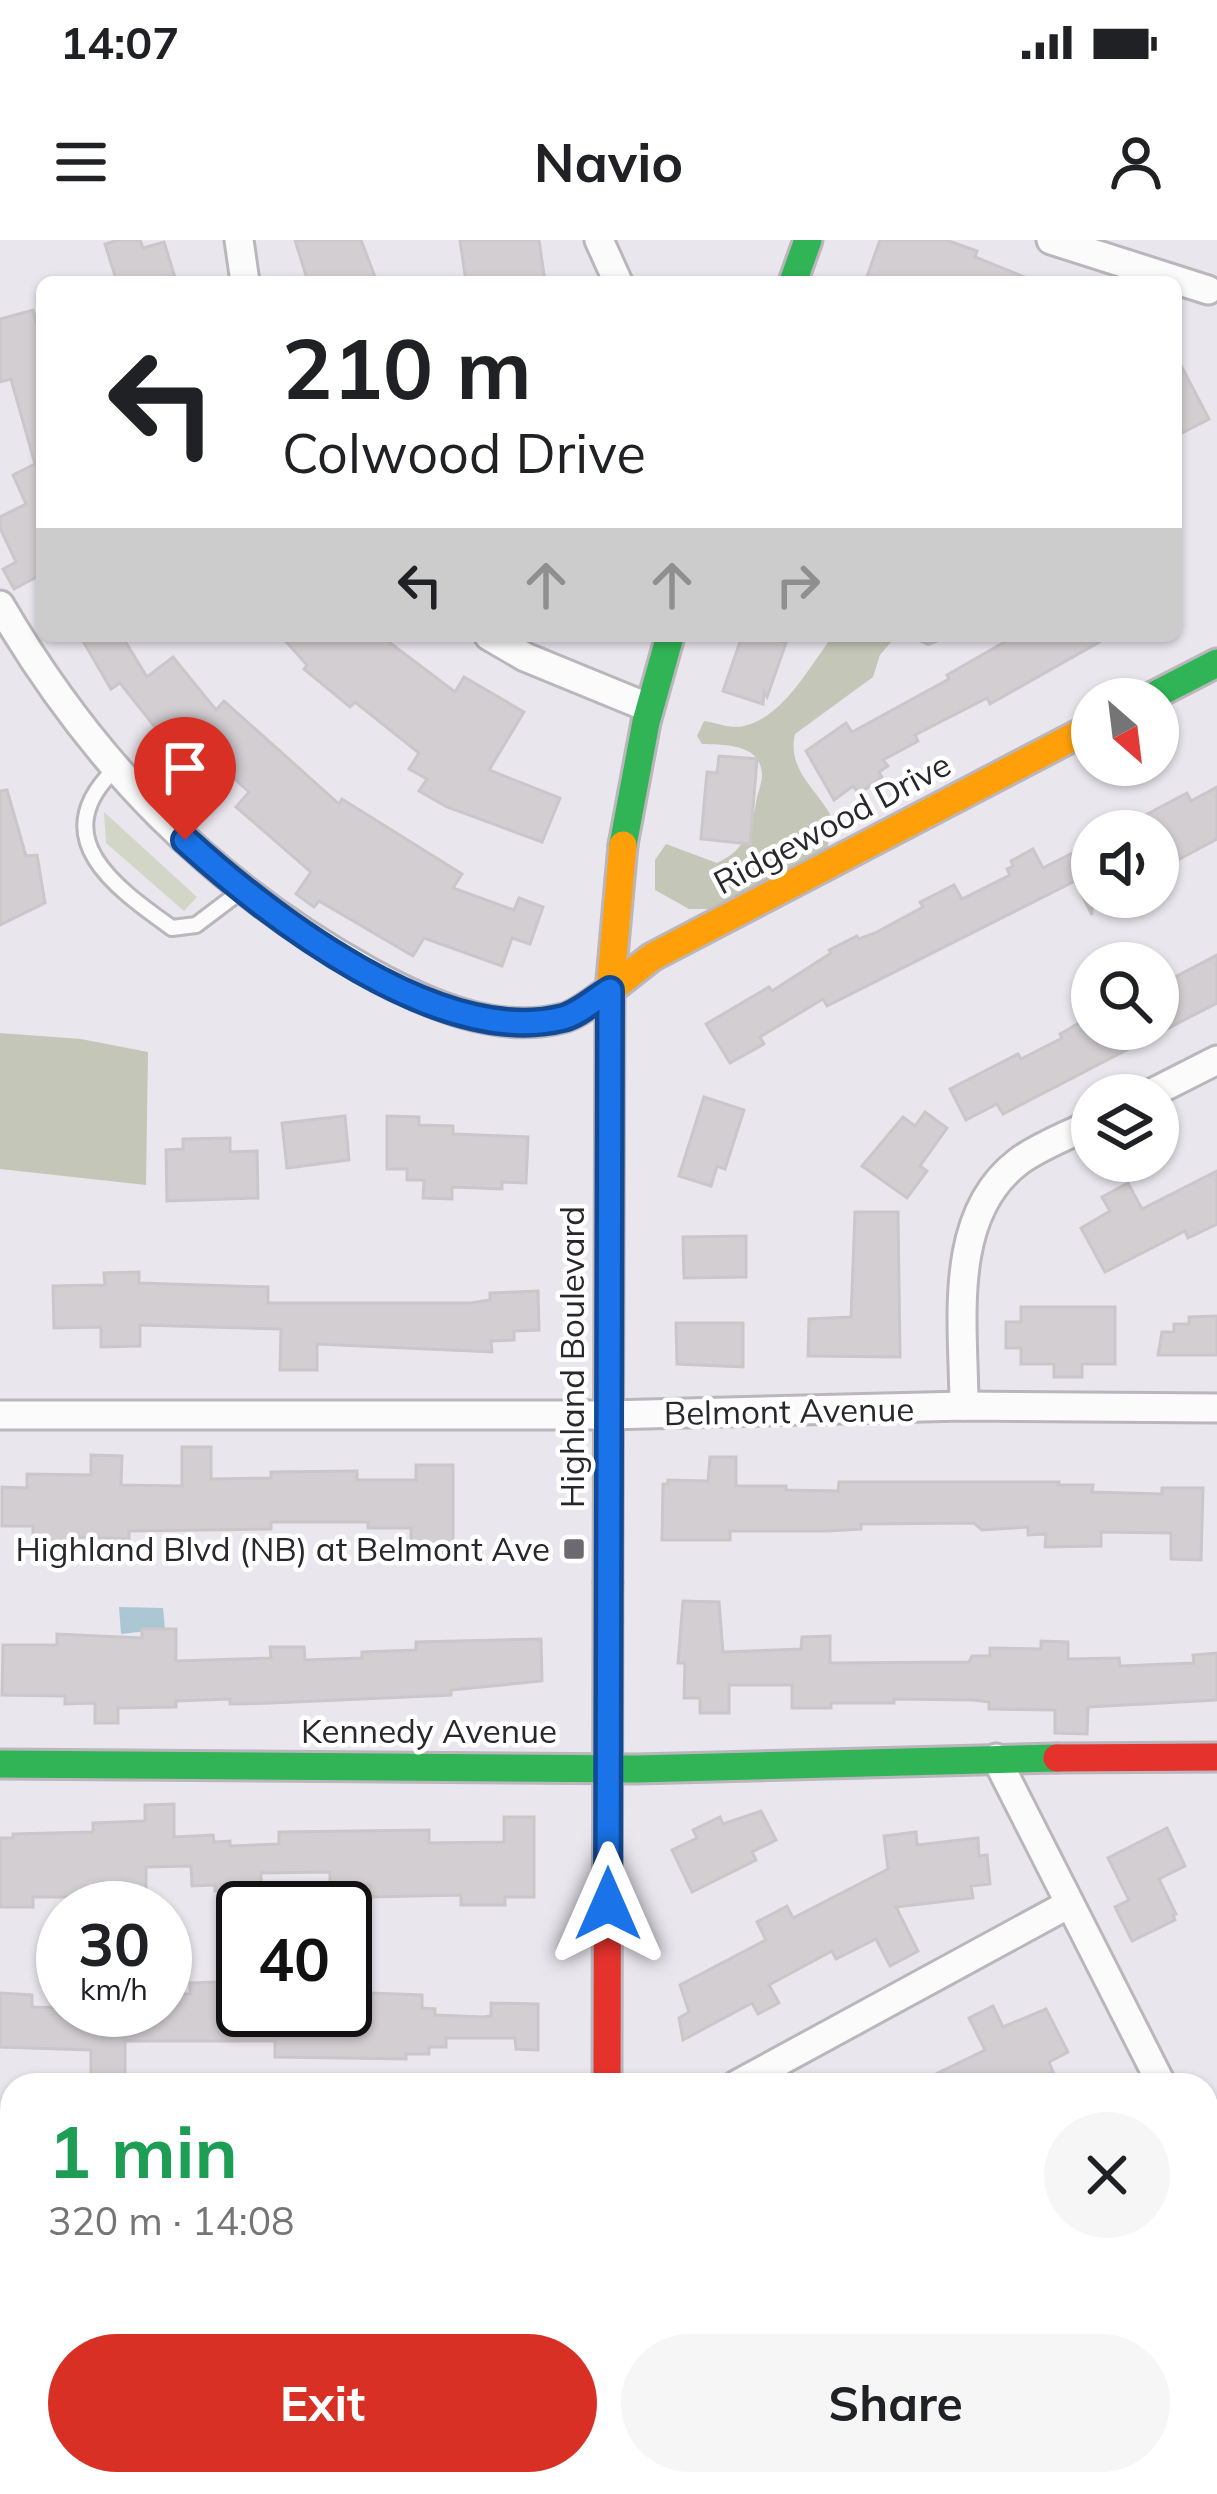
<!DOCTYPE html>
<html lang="en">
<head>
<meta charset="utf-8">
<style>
	body { margin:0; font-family:Mulish,sans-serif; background:#f6f6f6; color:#202124; height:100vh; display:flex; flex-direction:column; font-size:45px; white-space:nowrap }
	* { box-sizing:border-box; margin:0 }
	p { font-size:39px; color:#757577 }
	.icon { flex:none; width:66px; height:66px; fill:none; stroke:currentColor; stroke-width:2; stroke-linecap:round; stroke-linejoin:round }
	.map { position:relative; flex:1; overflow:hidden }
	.panel { position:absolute; left:0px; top:1833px; width:1218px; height:423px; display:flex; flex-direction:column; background:#fff; border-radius:36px 36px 0 0; box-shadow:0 3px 9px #0004 }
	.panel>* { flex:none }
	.banner { position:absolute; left:36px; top:36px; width:1146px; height:366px; border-radius:18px; box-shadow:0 3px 9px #0004; background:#fff; color:#202124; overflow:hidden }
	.needle { width:78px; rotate:152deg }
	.fabs { position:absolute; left:1071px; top:438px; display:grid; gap:24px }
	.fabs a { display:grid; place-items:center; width:108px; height:108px; border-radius:50%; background:#fff; box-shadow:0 3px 9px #0004; font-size:60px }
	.speed { position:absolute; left:36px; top:1641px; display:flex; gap:24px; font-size:60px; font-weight:700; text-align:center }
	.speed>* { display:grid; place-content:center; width:156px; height:156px; border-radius:50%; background:#fff; box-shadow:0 3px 9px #0004; line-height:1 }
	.speed small { font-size:30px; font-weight:400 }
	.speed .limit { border:6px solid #111; border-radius:18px; background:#fff; color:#111 }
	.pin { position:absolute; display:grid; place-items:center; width:102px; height:102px; color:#fff; margin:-123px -51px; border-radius:50% 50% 50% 0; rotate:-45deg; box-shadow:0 0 12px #0007 }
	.pin .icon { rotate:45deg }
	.me { position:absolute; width:132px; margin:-66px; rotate:0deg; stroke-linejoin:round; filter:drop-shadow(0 0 9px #0008) }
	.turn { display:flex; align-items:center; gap:42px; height:252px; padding:0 48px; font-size:54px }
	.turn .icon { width:156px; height:156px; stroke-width:2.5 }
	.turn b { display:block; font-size:84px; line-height:102px }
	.lanes { display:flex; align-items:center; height:114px; padding:0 48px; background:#0003; justify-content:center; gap:60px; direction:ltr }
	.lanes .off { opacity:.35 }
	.round { display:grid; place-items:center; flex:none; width:126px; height:126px; border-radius:63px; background:#f6f6f6 }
	.head { display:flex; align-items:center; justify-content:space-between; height:204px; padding:0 48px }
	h1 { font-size:72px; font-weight:700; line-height:90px; color:#1e9e55 }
	.cta { display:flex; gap:24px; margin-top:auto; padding:24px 48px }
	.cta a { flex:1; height:138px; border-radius:72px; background:#d93025; color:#fff; font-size:48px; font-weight:700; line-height:138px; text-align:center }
	.cta a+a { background:#f6f6f6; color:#202124 }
	.status { display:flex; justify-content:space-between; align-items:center; height:84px; padding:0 60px; background:#fff; direction:ltr }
	.status svg { height:33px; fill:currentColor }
	header { display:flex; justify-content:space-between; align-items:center; height:156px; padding:0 48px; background:#fff; font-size:54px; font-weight:700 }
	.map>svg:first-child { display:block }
	.green { fill:#d2d6c7 }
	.forest { fill:#c4c7b8 }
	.water { fill:#acc7d4 }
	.building { fill:#d3ced1; stroke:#cbc6ca; stroke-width:3 }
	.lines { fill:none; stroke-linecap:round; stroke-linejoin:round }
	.lane-casing { stroke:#bab6bc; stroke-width:20 }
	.street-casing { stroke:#bab6bc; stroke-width:33 }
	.fast-casing { stroke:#bab6bc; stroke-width:33 }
	.slow-casing { stroke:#bab6bc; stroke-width:33 }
	.jam-casing { stroke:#bab6bc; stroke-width:33 }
	.lane { stroke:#fcfbfc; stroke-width:14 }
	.street { stroke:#fcfbfc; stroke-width:27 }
	.fast { stroke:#30b455; stroke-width:27 }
	.slow { stroke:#ff9f0a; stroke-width:27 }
	.jam { stroke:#e5322d; stroke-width:27 }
	.route-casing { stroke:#114b97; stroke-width:30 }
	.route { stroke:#1a73e8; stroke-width:21 }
	.poi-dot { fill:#6d6970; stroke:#fff; stroke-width:4.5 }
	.labels { text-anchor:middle; stroke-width:9; stroke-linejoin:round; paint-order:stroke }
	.street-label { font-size:33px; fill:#29262c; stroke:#fff }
	.poi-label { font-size:33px; fill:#29262c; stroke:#fff; text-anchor:end }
</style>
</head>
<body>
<div class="status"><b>14:07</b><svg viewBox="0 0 49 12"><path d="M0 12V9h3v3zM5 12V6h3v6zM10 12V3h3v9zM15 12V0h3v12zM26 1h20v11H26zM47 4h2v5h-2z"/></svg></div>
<header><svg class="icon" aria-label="menu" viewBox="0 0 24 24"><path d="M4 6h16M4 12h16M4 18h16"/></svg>Navio<svg class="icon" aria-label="person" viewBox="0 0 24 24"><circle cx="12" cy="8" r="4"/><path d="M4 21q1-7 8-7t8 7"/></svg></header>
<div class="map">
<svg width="1217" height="2254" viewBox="0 0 1217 2254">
	<rect width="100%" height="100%" fill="#eae6ee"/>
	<path class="green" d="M 104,572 L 197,657 L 184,671 L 106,603 Z"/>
	<g class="forest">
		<path d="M 833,396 L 955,396 L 928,406 L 910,398 L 892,401 L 880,415 L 873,437 L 795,494 C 787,529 815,548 830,574 L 828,608 L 709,669 L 689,669 L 655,650 L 655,620 L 666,604 L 717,623 C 746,609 751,591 756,563 C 757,554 762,544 762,535 C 761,503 724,505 702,504 L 697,496 L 704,481 C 717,483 731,489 744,486 C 784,477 810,425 833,396 Z"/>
		<path d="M 0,793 L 81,799 L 148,812 L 146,945 L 0,929 Z"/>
	</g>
	<path class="water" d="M 119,1367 L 163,1368 L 165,1389 L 121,1394 Z"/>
	<g class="building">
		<path d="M 118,0 L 140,0 L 143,8 L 164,2 L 175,37 L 160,42 L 117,42 L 105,4 Z"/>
		<path d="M 295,0 L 361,0 L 377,42 L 308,42 Z"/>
		<path d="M 460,0 L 539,0 L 545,42 L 466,42 Z"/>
		<path d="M 880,0 L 946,0 L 977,11 L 975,17 L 1037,42 L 865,42 Z"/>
		<path d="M 33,70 L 42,104 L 42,334 L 14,349 L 3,329 L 16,322 L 0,288 L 0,277 L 26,264 L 13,235 L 35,224 L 11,139 L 0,142 L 0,79 Z"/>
		<path d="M 1176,116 L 1209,179 L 1176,196 Z"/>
		<path d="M 80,396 L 122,396 L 147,437 L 173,417 L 216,470 L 224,461 L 339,564 L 342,559 L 462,634 L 453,648 L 514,670 L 519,658 L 543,667 L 530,704 L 512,698 L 502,726 L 424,698 L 413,716 L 319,661 L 314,667 L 296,654 L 311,632 L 236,567 L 249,552 L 215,521 L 202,534 L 166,501 L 120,443 L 111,449 Z"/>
		<path d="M 281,396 L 381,396 L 455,452 L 464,437 L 524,472 L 489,530 L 560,558 L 542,602 L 447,567 L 419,551 L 427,539 L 409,529 L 419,513 L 355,462 L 350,467 L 304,429 L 307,425 Z"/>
		<path d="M 742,396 L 766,396 L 786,403 L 767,457 L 764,452 L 763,464 L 723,451 Z"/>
		<path d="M 1015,396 L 1110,396 L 990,464 L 987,458 L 915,495 L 918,501 L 883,520 L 888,526 L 879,532 L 882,537 L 859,554 L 853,546 L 834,560 L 806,511 L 846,483 L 852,492 L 949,439 L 947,435 Z"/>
		<path d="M 719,516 L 757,519 L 750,604 L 701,599 L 707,532 L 717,533 Z"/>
		<path d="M 1217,547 L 1217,599 L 1174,622 L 1158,591 L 1115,591 L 1187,553 L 1191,561 Z"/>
		<path d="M 7,550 L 26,616 L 37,615 L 45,663 L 0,685 L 0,551 Z"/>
		<path d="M 1092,603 L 1092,675 L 1075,641 L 827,766 L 823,759 L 760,797 L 764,804 L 730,823 L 706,784 L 769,747 L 772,751 L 831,713 L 829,710 L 857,696 L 859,699 L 875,693 L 923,667 L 920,662 L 954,645 L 962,659 L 1010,635 L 1007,629 L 1013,626 L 1011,621 L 1033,609 L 1043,628 Z"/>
		<path d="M 1217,715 L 1217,763 L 1003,874 L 997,864 L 966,880 L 950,849 L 1018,814 L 1021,819 L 1062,798 L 1060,794 L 1091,776 L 1092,789 L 1158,789 L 1158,746 Z"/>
		<path d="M 704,857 L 744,870 L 725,929 L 717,926 L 711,946 L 679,936 Z"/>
		<path d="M 925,872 L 947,888 L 920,926 L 927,931 L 907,958 L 862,926 L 903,877 L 915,886 Z"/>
		<path d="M 345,876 L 349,920 L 287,928 L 282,883 Z"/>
		<path d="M 387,876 L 419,877 L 419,885 L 453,886 L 453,894 L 528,897 L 526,943 L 502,942 L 502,949 L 452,947 L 452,959 L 423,958 L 424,940 L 407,940 L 407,929 L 387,929 Z"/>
		<path d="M 230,898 L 230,912 L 257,911 L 258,958 L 167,961 L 166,910 L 183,909 L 183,899 Z"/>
		<path d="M 1217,931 L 1217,984 L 1188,998 L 1185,991 L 1105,1032 L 1081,988 L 1110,971 L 1102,957 L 1128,943 L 1142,969 Z"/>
		<path d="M 855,972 L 898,972 L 900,1117 L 808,1116 L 809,1079 L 851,1077 Z"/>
		<path d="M 746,996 L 746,1037 L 684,1038 L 683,997 Z"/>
		<path d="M 139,1032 L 139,1043 L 268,1047 L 268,1063 L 470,1063 L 490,1060 L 490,1053 L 538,1051 L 539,1090 L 514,1091 L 514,1100 L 491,1101 L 492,1112 L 317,1104 L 317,1130 L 280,1130 L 281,1089 L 140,1085 L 140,1106 L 101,1107 L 101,1087 L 54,1088 L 53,1046 L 105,1045 L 104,1033 Z"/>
		<path d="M 1021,1067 L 1115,1067 L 1115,1124 L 1082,1124 L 1082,1137 L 1054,1137 L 1054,1124 L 1021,1124 L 1021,1108 L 1006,1108 L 1006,1082 L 1021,1082 Z"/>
		<path d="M 1217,1076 L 1217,1115 L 1158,1115 L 1162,1092 L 1174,1092 L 1174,1084 L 1189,1084 L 1189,1077 Z"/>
		<path d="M 676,1083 L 743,1083 L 743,1127 L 677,1124 Z"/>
		<path d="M 182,1207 L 211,1207 L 211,1239 L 271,1238 L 271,1232 L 357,1231 L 357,1240 L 416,1240 L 416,1225 L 453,1225 L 453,1316 L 411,1317 L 411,1288 L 368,1288 L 368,1282 L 271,1282 L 271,1289 L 129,1291 L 129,1299 L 79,1297 L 78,1308 L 33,1307 L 33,1286 L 2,1286 L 2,1247 L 27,1248 L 27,1234 L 91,1235 L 91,1215 L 122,1216 L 121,1245 L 182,1246 Z"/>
		<path d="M 710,1217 L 736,1217 L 736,1246 L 786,1246 L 786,1250 L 838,1251 L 839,1242 L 1059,1242 L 1058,1245 L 1093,1245 L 1092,1252 L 1162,1254 L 1162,1248 L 1203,1248 L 1201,1320 L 1171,1319 L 1171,1293 L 1101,1292 L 1101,1306 L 1045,1307 L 1046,1294 L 1028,1295 L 1028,1287 L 982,1290 L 974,1283 L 861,1284 L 861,1289 L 828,1291 L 730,1291 L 730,1300 L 662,1300 L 663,1244 L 668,1244 L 668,1240 L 708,1241 Z"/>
		<path d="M 683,1361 L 719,1362 L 723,1412 L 801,1409 L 802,1397 L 830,1396 L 830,1423 L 969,1422 L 972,1416 L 990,1416 L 990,1408 L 1041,1409 L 1041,1401 L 1068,1402 L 1068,1419 L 1119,1418 L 1120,1426 L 1194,1423 L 1193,1415 L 1217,1413 L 1217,1460 L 1088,1467 L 1087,1494 L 1055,1493 L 1055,1470 L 989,1469 L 989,1462 L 973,1460 L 894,1459 L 894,1463 L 831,1463 L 831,1468 L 792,1468 L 792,1445 L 729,1445 L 729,1473 L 700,1473 L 700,1458 L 684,1458 L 685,1423 L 678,1423 Z"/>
		<path d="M 142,1389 L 176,1389 L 176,1421 L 271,1418 L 270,1407 L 304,1407 L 305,1420 L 362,1418 L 362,1412 L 416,1410 L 416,1402 L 541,1399 L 542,1441 L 451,1450 L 451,1455 L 272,1463 L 230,1464 L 230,1459 L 176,1461 L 176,1467 L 118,1468 L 118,1483 L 95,1483 L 95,1463 L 65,1464 L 65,1456 L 2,1455 L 3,1405 L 57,1405 L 57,1394 L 142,1398 Z"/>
		<path d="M 174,1564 L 174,1597 L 213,1595 L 214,1602 L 230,1601 L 230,1606 L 279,1604 L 279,1592 L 429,1590 L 429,1603 L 504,1602 L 504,1577 L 534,1577 L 534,1657 L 505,1657 L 505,1665 L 461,1665 L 461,1655 L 370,1657 L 370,1645 L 330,1644 L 330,1632 L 261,1633 L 261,1649 L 215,1651 L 215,1645 L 192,1646 L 191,1626 L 146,1627 L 146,1657 L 33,1657 L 33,1667 L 0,1667 L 0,1598 L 13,1598 L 13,1594 L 93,1592 L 93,1583 L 145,1581 L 145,1565 Z"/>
		<path d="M 761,1571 L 776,1600 L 752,1612 L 756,1620 L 692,1652 L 672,1610 L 697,1598 L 693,1590 L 720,1577 L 723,1584 Z"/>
		<path d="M 1167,1588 L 1185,1626 L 1159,1639 L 1176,1674 L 1173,1675 L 1175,1680 L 1132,1701 L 1115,1667 L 1129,1660 L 1108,1618 Z"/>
		<path d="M 916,1592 L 917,1605 L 978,1598 L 979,1616 L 987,1615 L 990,1644 L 971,1646 L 973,1658 L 896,1667 L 918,1711 L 890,1726 L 876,1699 L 836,1719 L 832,1711 L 769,1745 L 779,1763 L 758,1774 L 752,1763 L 683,1800 L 679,1778 L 689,1772 L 680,1745 L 766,1700 L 757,1682 L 787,1666 L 793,1678 L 888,1629 L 884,1596 Z"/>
		<path d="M 243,1741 L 243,1770 L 371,1770 L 372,1753 L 422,1755 L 422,1768 L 435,1769 L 435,1775 L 483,1777 L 491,1776 L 491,1763 L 538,1764 L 538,1810 L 516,1809 L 515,1798 L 446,1798 L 446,1807 L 429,1807 L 429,1814 L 406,1814 L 406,1819 L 275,1817 L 275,1801 L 125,1801 L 125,1840 L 91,1840 L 91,1810 L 0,1807 L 0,1753 L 32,1755 L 32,1767 L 165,1770 L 165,1754 L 190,1754 L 190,1743 Z"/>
		<path d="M 993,1766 L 1003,1787 L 1046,1769 L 1068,1812 L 1049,1822 L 1053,1832 L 1027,1845 L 913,1845 L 985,1810 L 969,1778 Z"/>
	</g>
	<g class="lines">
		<defs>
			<path id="lane" d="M 115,529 C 45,597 113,646 172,688 L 196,685 L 241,651"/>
			<g id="street">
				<path d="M 239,0 L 245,42"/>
				<path d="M 599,0 L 618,42"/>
				<path d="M 1051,0 L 1208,50"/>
				<path d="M 0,365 C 93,524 210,644 371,733 C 427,764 497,795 563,778 C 579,774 595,759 610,750"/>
				<path d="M 489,396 L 525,417 L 647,467"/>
				<path d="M 1148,855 L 1217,820"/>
				<path d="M 964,1166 C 964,1087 946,977 1018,922 C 1039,906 1068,896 1092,883"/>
				<path d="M 0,1175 L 608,1175 L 964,1166 L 1217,1168"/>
				<path d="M 996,1518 L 1162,1845"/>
				<path d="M 736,1845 L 1069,1664"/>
				<path d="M 0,1882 L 12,1882"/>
				<path d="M 1206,1931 L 1217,1953"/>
				<path d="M 1206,1988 L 1217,1982"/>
				<path d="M 0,2222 L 12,2222"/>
			</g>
			<g id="fast">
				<path d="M 793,42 L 808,0"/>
				<path d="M 1147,459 L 1217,423"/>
				<path d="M 623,605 L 646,482 L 670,396"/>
				<path d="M 0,1524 L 637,1529 L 1057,1518"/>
				<path d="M 606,2244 L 606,2254"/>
			</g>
			<g id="slow">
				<path d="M 610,750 L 652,717 L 1092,487"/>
				<path d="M 608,1342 L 610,750 L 623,605"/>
			</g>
			<g id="jam">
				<path d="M 1057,1518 L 1217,1517"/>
				<path d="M 607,1845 L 608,1342"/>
			</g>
		</defs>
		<use href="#lane" class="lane-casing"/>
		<use href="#street" class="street-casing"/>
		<use href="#fast" class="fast-casing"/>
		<use href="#slow" class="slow-casing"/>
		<use href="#jam" class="jam-casing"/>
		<use href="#lane" class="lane"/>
		<use href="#street" class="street"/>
		<use href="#fast" class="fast"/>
		<use href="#slow" class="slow"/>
		<use href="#jam" class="jam"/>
	</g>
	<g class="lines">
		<defs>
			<path id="route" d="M 185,600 C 270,677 440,809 563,778 C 579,774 595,759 610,750 L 608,1664"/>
		</defs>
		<use href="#route" class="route-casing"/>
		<use href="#route" class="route"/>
	</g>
	<rect class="poi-dot" x="562" y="1297" width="24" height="24" rx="6"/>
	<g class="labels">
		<g class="street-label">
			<text transform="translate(832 583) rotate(-28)" y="12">Ridgewood Drive</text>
			<text transform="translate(572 1117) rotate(-90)" y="12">Highland Boulevard</text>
			<text transform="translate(789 1171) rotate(-1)" y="12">Belmont Avenue</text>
			<text x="429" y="1503">Kennedy Avenue</text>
		</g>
		<g class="poi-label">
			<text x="550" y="1321">Highland Blvd (NB) at Belmont Ave</text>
		</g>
	</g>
</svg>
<div class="fabs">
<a><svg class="needle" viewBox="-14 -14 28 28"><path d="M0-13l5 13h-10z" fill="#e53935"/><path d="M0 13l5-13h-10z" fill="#757577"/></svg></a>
<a><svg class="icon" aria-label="sound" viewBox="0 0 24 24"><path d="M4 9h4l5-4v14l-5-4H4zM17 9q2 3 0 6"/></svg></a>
<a><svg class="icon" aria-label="search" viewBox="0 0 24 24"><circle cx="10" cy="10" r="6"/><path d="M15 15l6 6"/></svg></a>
<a><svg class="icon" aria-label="layers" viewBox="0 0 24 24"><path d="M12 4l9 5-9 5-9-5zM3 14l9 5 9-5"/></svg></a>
</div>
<div class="speed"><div>30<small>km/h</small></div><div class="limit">40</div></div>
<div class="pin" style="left:185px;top:600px;background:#d93025"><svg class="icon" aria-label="arrive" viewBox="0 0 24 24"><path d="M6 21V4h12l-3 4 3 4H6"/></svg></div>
<svg class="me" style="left:608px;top:1664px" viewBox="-20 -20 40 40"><path d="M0-17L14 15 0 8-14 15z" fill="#1a73e8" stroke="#fff" stroke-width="4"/></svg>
<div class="banner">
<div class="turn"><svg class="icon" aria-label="left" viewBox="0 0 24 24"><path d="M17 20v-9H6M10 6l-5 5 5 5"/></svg><div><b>210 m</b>Colwood Drive</div></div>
<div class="lanes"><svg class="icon" aria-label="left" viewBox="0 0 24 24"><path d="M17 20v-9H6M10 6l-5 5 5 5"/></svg><svg class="icon off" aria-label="ahead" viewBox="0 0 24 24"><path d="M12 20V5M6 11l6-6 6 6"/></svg><svg class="icon off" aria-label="ahead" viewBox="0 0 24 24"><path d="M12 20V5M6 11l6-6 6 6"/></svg><svg class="icon off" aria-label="right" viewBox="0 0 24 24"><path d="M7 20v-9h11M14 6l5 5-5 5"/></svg></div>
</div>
<section class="panel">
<div class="head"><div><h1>1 min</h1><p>320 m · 14:08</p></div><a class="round"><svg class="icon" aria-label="close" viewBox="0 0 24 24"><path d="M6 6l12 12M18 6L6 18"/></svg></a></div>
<div class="cta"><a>Exit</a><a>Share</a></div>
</section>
</div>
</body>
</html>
